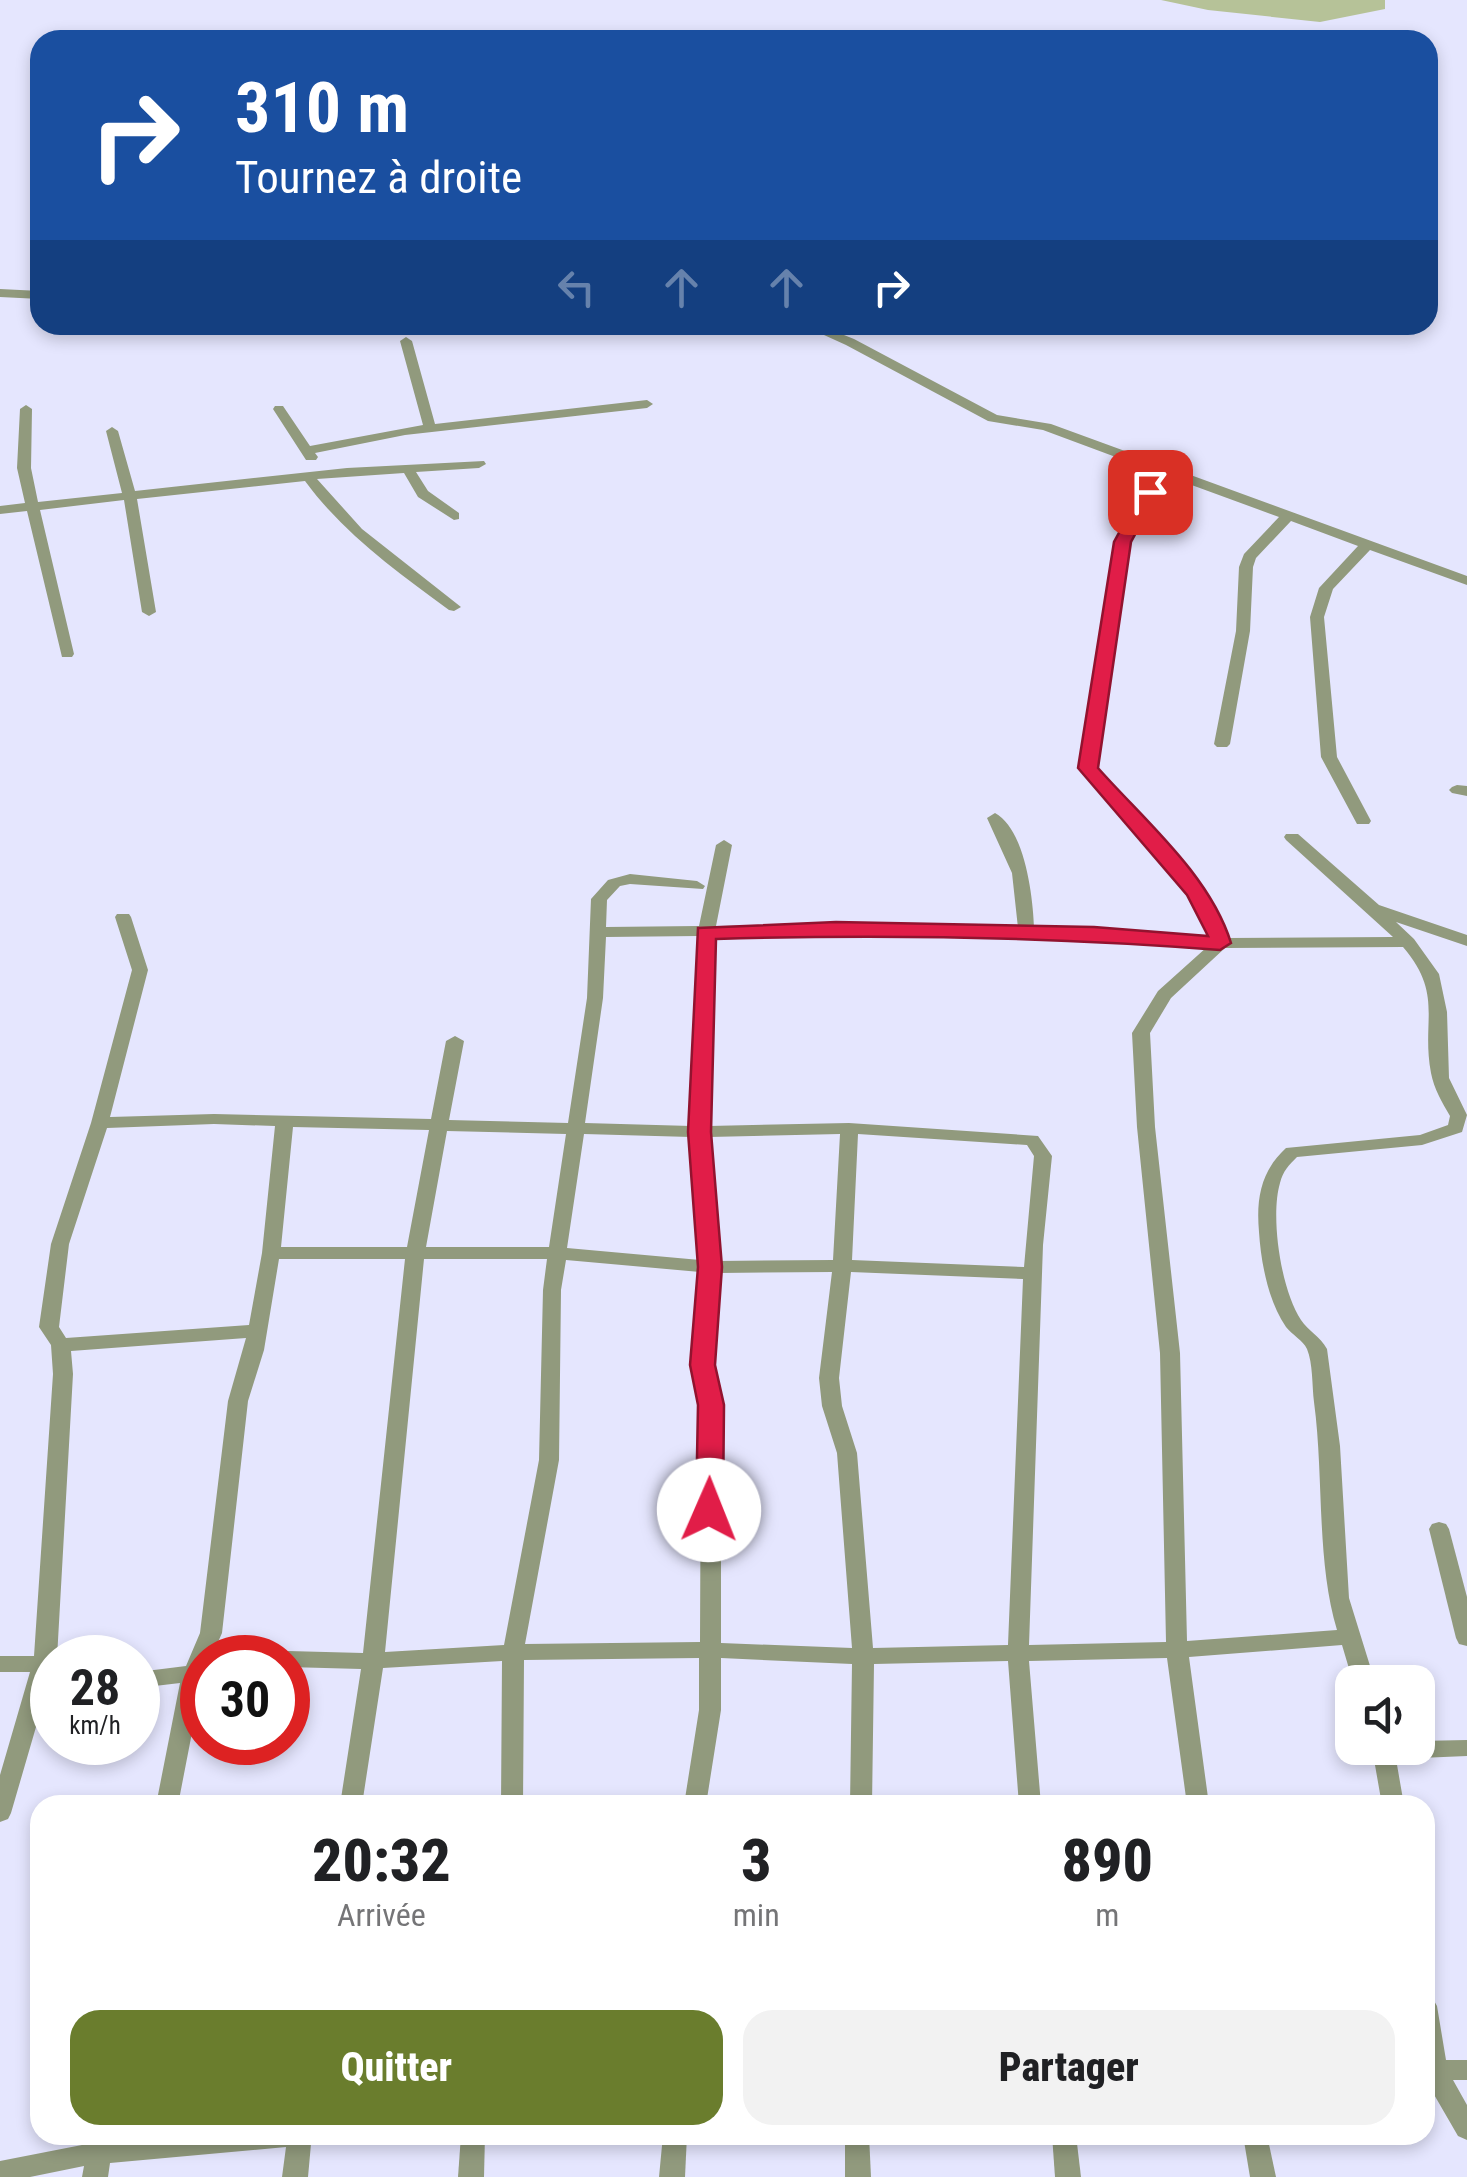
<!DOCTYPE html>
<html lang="fr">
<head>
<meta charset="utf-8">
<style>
	body { margin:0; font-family:"Roboto Condensed",sans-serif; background:#f2f2f2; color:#202124; height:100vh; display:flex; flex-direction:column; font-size:38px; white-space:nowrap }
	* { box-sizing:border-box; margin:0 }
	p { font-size:32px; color:#757577 }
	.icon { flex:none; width:55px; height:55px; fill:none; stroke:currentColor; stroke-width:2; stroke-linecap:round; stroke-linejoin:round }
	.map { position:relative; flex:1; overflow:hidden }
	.panel { position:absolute; left:30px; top:1795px; width:1405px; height:350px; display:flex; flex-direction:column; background:#fff; border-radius:30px; box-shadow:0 5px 15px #0003 }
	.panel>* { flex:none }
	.top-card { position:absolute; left:30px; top:30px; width:1408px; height:305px; border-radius:30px; box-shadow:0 5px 15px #0003; background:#1a4fa0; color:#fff; overflow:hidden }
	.controls { position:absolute; left:1335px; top:1665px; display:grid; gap:20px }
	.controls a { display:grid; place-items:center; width:100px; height:100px; border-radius:20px; background:#fff; box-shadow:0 5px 15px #0003; font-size:50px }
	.speed { position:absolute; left:30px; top:1635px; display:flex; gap:20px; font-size:50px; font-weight:700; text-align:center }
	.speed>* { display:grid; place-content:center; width:130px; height:130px; border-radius:50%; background:#fff; box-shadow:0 5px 15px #0003; line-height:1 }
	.speed small { font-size:25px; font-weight:400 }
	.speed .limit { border:15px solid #d22; background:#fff; color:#111 }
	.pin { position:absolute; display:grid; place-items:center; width:85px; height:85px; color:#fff; margin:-42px; border-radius:20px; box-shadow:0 5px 15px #0006 }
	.me { position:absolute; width:110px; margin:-55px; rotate:1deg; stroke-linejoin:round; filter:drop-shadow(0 0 8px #0008) }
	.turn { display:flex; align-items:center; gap:35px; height:210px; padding:0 40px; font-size:45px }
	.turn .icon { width:130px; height:130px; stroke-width:2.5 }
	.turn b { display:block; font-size:70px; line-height:85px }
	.lanes { display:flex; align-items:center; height:95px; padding:0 40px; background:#0003; justify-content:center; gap:50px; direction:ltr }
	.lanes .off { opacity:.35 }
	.eta { display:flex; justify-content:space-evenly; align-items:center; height:170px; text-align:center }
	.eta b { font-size:60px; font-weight:800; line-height:70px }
	.cta { display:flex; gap:20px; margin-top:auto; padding:20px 40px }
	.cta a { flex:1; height:115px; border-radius:30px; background:#6a7d2d; color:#fff; font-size:40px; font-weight:800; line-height:115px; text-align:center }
	.cta a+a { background:#f2f2f2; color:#202124 }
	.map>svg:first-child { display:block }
	.green { fill:#b6c298 }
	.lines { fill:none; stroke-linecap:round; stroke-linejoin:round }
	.street { fill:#919a7d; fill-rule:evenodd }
	.route { fill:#e11d48; stroke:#92132f; stroke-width:2.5 }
</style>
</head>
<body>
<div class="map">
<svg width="1467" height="2177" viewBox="0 0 1467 2177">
	<rect width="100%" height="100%" fill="#e5e6fe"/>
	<path class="green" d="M 1161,0 L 1385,0 L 1385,9 L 1320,22 L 1208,10 Z"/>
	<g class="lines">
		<g class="street">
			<path d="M 0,289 L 40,291 L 40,299 L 0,297 Z"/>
			<path d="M 802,325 L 819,325 L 854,339 L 997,415 L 1051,424 L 1467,576 L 1467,585 L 1370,550 L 1333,589 L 1324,617 L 1337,757 L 1371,821 L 1369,824 L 1357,824 L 1321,757 L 1310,617 L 1319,588 L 1358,546 L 1291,521 L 1256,558 L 1253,567 L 1250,631 L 1230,744 L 1227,747 L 1217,747 L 1214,744 L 1236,631 L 1239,567 L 1244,554 L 1279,517 L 1167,476 L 1130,542 L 1096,768 L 1202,889 L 1227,938 L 1393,937 L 1286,840 L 1284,837 L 1286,834 L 1298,834 L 1379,905 L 1467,935 L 1467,946 L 1396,922 L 1414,939 L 1439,974 L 1447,1012 L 1449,1078 L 1467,1115 L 1462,1132 L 1422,1145 L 1297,1157 C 1289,1165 1283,1171 1280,1183 C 1270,1217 1281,1290 1301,1320 C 1308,1331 1320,1336 1327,1349 L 1340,1446 L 1349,1598 L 1375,1682 L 1353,1682 L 1342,1645 L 1189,1657 L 1209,1805 L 1187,1805 L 1167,1658 L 1029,1661 L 1041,1805 L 1019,1805 L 1008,1661 L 874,1664 L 872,1805 L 850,1805 L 852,1664 L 721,1658 L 721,1710 L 706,1805 L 684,1805 L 699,1710 L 699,1658 L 524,1660 L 523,1805 L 501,1805 L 502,1661 L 383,1668 L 362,1805 L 340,1805 L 361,1669 L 288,1667 L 288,1658 L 278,1658 L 280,1653 L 288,1651 L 363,1653 L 405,1259 L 279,1259 L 264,1350 L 248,1401 L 222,1633 L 211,1658 L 202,1658 L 202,1681 L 178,1805 L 156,1805 L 180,1683 L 138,1688 L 138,1672 L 186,1666 L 200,1633 L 228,1401 L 246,1338 L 71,1351 L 73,1374 L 57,1658 L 52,1658 L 52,1672 L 11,1813 L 8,1819 L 0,1822 L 0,1775 L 30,1672 L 0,1672 L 0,1656 L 34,1656 L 53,1374 L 51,1345 L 39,1327 L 51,1244 L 91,1123 L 132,970 L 115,917 L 117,914 L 129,914 L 131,917 L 148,970 L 110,1117 L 214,1114 L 431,1119 L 446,1041 L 455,1036 L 464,1041 L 449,1120 L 568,1123 L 587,998 L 591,899 L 608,880 L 630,874 L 697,881 L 705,886 L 703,889 L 630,884 L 620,886 L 607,900 L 606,927 L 699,926 L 716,845 L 724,840 L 732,845 L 716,926 L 836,924 L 1018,928 L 1012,873 L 987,818 L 995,813 C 1025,829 1033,897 1034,928 L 1210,937 L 1189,894 L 1080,769 L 1116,542 L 1156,472 L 1043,430 L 988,421 L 846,345 ZM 836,934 L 1094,939 L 1207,947 L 1158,991 L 1132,1033 L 1137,1127 L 1160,1353 L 1166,1642 L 1029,1645 L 1043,1245 L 1052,1156 L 1038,1136 L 849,1123 L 709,1126 L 714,935 ZM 698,936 L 691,1126 L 585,1123 L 603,998 L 606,937 ZM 1403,947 C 1444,995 1421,1020 1431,1073 C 1434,1089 1442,1102 1450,1116 L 1448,1125 L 1420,1135 L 1286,1148 C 1261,1171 1256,1198 1259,1232 C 1261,1262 1268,1301 1286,1327 C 1292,1335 1303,1340 1307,1349 C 1313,1363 1312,1386 1314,1402 C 1324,1476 1316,1560 1337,1630 L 1187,1641 L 1180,1353 L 1155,1127 L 1150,1033 L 1171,998 L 1225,948 ZM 214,1124 L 275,1126 L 262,1253 L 249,1325 L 66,1338 L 59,1327 L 69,1244 L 107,1128 ZM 293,1127 L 429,1130 L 407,1247 L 281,1247 ZM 447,1131 L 566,1134 L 549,1247 L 426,1247 ZM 584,1134 L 691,1137 L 700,1260 L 567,1248 ZM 840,1134 L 833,1260 L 719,1261 L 709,1137 ZM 858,1134 L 1027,1145 L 1034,1156 L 1024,1267 L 852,1260 ZM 424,1259 L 547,1259 L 543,1290 L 539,1460 L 504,1645 L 385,1652 ZM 566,1260 L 700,1272 L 693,1365 L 701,1405 L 700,1642 L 525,1644 L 559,1460 L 561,1290 ZM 832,1272 L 819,1378 L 822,1406 L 837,1453 L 852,1648 L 721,1643 L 721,1405 L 713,1365 L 719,1273 ZM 851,1272 L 1023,1279 L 1008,1645 L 873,1648 L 857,1453 L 842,1406 L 839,1378 Z"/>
			<path d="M 406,337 L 412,341 L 435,424 L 647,400 L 653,404 L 647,408 L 405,435 L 315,453 L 318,457 L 316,460 L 306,460 L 273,409 L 275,406 L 283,406 L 310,446 L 423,425 L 400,341 Z"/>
			<path d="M 26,405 L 32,409 L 31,468 L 38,502 L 122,493 L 106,431 L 112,427 L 118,431 L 135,491 L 347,468 L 484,461 L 486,464 L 479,468 L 416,472 L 428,491 L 459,513 L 459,519 L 454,520 L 418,497 L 404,473 L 317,479 L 362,529 L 461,607 L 454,611 L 449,610 C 396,571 344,534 305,481 L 137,499 L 156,612 L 149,616 L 142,612 L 124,500 L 40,510 L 74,654 L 72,657 L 62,657 L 27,511 L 0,514 L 0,506 L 25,503 L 17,468 L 20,409 Z"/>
			<path d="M 1457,785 L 1467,786 L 1467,796 L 1452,793 L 1449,790 L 1452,787 Z"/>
			<path d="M 1439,1522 L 1446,1524 L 1449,1529 L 1467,1597 L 1467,1646 L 1459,1644 L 1456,1638 L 1429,1529 L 1432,1524 Z"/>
			<path d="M 1467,1740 L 1467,1756 L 1396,1759 L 1404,1805 L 1382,1805 L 1372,1748 L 1418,1748 L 1418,1741 Z"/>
			<path d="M 1425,1996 L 1433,1999 L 1437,2006 L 1446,2060 L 1467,2060 L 1467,2080 L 1453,2080 L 1467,2105 L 1467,2140 L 1458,2136 L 1425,2079 Z"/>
			<path d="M 89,2135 L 113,2135 L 113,2141 L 182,2135 L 318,2135 L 311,2144 L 308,2177 L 282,2177 L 286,2147 L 110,2163 L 108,2177 L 82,2177 L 84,2166 L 30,2177 L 0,2177 L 0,2161 L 87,2144 Z"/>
			<path d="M 461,2135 L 485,2135 L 484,2177 L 458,2177 Z"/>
			<path d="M 663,2135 L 687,2135 L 685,2177 L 659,2177 Z"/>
			<path d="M 845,2135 L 869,2135 L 871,2177 L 845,2177 Z"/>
			<path d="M 1052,2135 L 1076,2135 L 1081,2177 L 1055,2177 Z"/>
			<path d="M 1243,2135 L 1267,2135 L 1276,2177 L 1250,2177 Z"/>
		</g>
	</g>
	<path class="route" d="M 1143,489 L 1158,492 L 1131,542 L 1098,768 C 1144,820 1210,875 1231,943 L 1220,950 C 1053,937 885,934 716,939 L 711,1132 L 722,1267 L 715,1365 L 724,1405 L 723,1510 L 719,1517 L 700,1517 L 696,1510 L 698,1405 L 690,1365 L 698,1267 L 688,1132 L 698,928 L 836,922 L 1094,927 L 1208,936 L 1187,895 L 1078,768 L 1114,542 Z"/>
</svg>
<div class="controls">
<a><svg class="icon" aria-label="sound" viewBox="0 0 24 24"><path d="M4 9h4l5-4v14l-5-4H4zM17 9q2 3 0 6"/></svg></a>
</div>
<div class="speed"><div>28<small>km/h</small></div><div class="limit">30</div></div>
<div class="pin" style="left:1150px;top:492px;background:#d93025"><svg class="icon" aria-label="arrive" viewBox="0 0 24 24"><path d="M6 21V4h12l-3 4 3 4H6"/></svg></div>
<svg class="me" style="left:709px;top:1510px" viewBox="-20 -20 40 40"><circle r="19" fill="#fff"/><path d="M0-13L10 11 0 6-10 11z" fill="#e11d48"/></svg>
<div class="top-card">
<div class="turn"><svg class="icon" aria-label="right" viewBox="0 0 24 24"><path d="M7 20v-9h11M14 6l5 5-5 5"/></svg><div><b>310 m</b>Tournez à droite</div></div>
<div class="lanes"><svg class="icon off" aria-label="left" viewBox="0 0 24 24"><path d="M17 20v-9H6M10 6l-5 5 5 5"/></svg><svg class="icon off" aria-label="ahead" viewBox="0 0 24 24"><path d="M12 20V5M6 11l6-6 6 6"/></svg><svg class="icon off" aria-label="ahead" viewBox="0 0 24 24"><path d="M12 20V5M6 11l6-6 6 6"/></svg><svg class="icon" aria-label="right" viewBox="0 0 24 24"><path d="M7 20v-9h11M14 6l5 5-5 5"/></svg></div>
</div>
<section class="panel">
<div class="eta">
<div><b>20:32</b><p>Arrivée</p></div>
<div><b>3</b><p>min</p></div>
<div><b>890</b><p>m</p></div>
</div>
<div class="cta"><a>Quitter</a><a>Partager</a></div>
</section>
</div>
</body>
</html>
